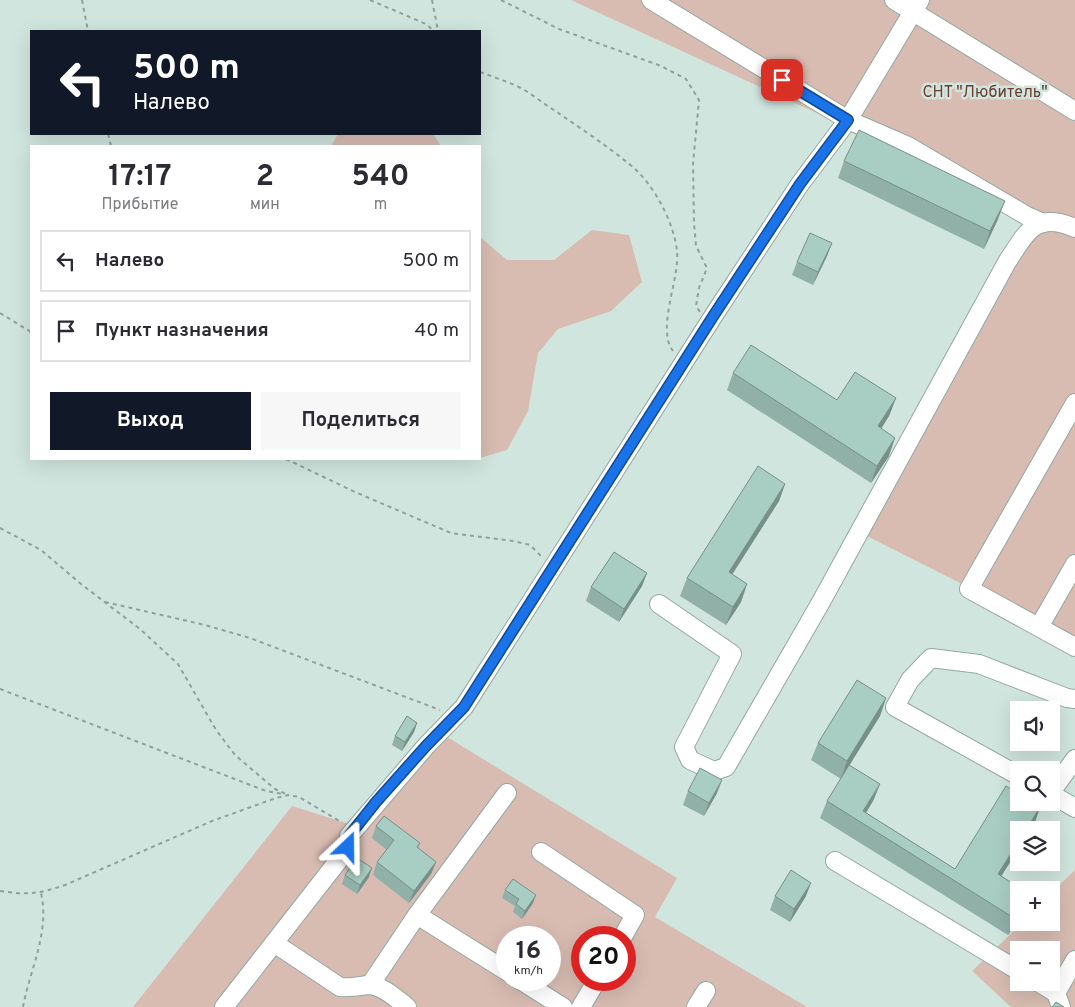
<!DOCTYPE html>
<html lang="ru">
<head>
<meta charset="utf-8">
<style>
	body { margin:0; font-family:Overpass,sans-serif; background:#f7f7f7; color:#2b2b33; height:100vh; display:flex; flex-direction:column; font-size:19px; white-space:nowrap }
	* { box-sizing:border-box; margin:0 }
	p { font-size:16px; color:#7c7c81 }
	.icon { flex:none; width:28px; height:28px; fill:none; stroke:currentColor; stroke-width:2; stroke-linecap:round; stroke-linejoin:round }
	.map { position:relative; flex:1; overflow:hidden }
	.drawer { position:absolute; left:30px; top:145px; width:451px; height:315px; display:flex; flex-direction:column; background:#fff; border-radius:0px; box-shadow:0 5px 20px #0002 }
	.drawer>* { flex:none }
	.guide { position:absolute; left:30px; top:30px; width:451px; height:105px; border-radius:0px; box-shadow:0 5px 20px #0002; background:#111827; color:#fff; overflow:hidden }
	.tools { position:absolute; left:1010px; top:701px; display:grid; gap:10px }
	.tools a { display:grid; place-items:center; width:50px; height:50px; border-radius:0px; background:#fff; box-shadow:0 5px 20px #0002; font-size:25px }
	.speed { position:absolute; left:496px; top:926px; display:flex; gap:10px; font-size:25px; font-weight:700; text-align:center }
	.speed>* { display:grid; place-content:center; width:65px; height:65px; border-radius:50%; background:#fff; box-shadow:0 5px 20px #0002; line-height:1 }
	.speed small { font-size:12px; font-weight:400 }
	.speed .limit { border:8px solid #d22; background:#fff; color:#111 }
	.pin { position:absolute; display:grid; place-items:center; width:42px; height:42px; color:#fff; margin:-21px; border-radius:10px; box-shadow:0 2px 8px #0006 }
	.me { position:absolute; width:55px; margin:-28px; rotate:23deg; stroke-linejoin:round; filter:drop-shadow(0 0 4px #0008) }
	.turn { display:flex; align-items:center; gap:18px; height:105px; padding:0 20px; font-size:22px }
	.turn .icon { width:65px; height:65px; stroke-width:2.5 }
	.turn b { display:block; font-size:35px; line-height:42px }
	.eta { display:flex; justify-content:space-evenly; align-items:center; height:85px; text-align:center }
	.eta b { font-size:30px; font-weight:700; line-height:35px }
	.primary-button { display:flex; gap:10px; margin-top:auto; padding:10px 20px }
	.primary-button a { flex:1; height:58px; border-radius:0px; background:#111827; color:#fff; font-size:20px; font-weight:700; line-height:58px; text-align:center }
	.primary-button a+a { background:#f7f7f7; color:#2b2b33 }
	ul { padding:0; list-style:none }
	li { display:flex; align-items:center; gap:15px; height:62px; margin:0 10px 8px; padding:0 10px; border:2px solid #e1e1e2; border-radius:0px }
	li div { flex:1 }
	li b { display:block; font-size:19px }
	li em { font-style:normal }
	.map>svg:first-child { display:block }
	.green { fill:#d8bcb2; fill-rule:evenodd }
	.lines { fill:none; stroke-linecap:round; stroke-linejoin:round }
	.minor-casing { stroke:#94a7a2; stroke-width:20 }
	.path { stroke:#90a19c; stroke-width:2; stroke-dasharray:4 4; stroke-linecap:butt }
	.minor { stroke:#fff; stroke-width:18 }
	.wall { fill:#90b0a8 }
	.shaded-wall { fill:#769088 }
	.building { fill:#a8cdc3; stroke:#769088 }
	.route-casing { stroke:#114b97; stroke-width:12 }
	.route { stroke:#1a73e8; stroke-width:9 }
	.labels { text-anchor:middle; stroke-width:5; stroke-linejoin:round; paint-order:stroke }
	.park-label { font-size:16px; fill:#6d3d2e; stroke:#d0e5de }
</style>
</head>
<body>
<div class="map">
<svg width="1075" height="1007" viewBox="0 0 1075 1007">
	<rect width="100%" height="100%" fill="#d0e5de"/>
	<g class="green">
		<path d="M 571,0 L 1075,0 L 1075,641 L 859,532 L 1043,217 Z"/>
		<path d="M 338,134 L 433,134 L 441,146 L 331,146 Z"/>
		<path d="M 592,230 L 629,235 L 642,282 L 611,311 L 558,329 L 538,353 L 528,411 L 507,450 L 480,458 L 480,237 L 507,260 L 554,260 Z"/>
		<path d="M 439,732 L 677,878 L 655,917 L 807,1007 L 133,1007 L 292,806 L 362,828 ZM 508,938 L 550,938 L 550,980 L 508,980 ZM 582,938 L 625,938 L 625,980 L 582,980 Z"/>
		<path d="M 1075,870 L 1075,1007 L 1011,1007 L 972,971 L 1022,923 L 1051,922 L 1051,893 ZM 1019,950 L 1051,950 L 1051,982 L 1019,982 Z"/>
	</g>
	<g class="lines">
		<defs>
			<g id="minor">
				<path d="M 651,0 L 848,120 L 908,146 L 1027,216 L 1043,223"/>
				<path d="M 894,0 L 1075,111"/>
				<path d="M 1075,403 L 969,589 L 1075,647"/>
				<path d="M 659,604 L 732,654 L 684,747 L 690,760 L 714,771 L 726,767 L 821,602 L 1007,262 C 1027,232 1035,211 1075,228"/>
				<path d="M 1039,627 L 1075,564"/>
				<path d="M 1019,776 L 895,707 L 910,680 L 931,658 L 979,664 L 1067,698 L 1075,699"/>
				<path d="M 1051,792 L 1075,759"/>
				<path d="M 1051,794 L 1075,808"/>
				<path d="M 541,852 L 635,915 L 622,938"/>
				<path d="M 835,861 L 1019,971"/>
				<path d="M 417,915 L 508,972"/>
				<path d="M 274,943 L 340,987 C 350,988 359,986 368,985 C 382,985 397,999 407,1007"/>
				<path d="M 520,980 L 563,1007"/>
				<path d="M 1038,982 L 1056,993 L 1061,1007"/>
				<path d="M 370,985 L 417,915 L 507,793"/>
				<path d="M 1056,993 L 1075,960"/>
				<path d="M 224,1007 L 349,847 L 349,836 L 426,746 L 464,707 L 712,318 L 800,184 L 848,120 L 920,0"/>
				<path d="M 581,1007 L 597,980"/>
				<path d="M 696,1007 L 706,991"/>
			</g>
		</defs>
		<use href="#minor" class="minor-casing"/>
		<g class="path">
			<path d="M 82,0 L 88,31"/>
			<path d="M 370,0 L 426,24 L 434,31"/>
			<path d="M 432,0 L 438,31"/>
			<path d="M 501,0 L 559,29 L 661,66 L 686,79 L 699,100 L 693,164 L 694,223 L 696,246 L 707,268 L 699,288 L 696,306 L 700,312"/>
			<path d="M 480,72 C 493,77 506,81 519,87 C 531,93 542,103 554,110 C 580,128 609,147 634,168 C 655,187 674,223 677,251 C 680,279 656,329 673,351"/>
			<path d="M 108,134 L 111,146"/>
			<path d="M 0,313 L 31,332"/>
			<path d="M 286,459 L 355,492 L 451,533 L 513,541 L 530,545 L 542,557"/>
			<path d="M 0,528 L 41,550 L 81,584 L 140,629 L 178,664 L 216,730 L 235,755 L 275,789 L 288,795"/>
			<path d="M 105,602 L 205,625 L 250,638 L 440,710"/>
			<path d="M 0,689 L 266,791 L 283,794"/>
			<path d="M 0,891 C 27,895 39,894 65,885 L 212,821 L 276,798 L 288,795 L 299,797 L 341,822"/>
			<path d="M 23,1007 C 30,969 50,932 41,893"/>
		</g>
		<use href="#minor" class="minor"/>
	</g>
	<g class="wall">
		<path d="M 844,161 L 998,219 L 984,249 L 838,178 Z"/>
		<path d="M 832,243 L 827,256 L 813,285 L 792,275 L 797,262 Z"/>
		<path d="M 733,373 L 837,400 L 896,398 L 889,416 L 881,429 L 889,456 L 871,483 L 727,390 Z"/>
		<path d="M 785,484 L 779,501 L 732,575 L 747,584 L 741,602 L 726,625 L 680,596 L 687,578 Z"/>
		<path d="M 647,573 L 642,586 L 619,622 L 586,601 L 591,587 Z"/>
		<path d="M 886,698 L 880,716 L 849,765 L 880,784 L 873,801 L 866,813 L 955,869 L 1040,807 L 1034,825 L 1030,830 L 1019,830 L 1019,848 L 1001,876 L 1019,890 L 1019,918 L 1008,935 L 820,818 L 827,801 L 841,779 L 811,760 L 818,743 Z"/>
		<path d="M 417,723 L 414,732 L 402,751 L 392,745 L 395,736 Z"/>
		<path d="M 688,791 L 717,793 L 704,816 L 683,805 Z"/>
		<path d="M 376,826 L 420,843 L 418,848 L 436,862 L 431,874 L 409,903 L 373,875 L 377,862 L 387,850 L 372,838 Z"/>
		<path d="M 345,875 L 369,877 L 357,894 L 342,884 Z"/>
		<path d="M 505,890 L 533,903 L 522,919 L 513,912 L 515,906 L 502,898 Z"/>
		<path d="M 775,896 L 806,896 L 790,922 L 770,910 Z"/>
	</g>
	<g class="shaded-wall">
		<path d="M 1005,201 L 998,219 L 984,249 L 990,231 Z"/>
		<path d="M 832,243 L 827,256 L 813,285 L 818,272 Z"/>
		<path d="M 896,398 L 889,416 L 871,444 L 878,426 Z"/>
		<path d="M 895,438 L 889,456 L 871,483 L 877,466 Z"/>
		<path d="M 785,484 L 779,501 L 722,590 L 729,572 Z"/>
		<path d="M 647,573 L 642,586 L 619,622 L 624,609 Z"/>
		<path d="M 747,584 L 741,602 L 726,625 L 733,607 Z"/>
		<path d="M 886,698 L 880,716 L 841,779 L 847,761 Z"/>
		<path d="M 417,723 L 414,732 L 402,751 L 405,742 Z"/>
		<path d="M 722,780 L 717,793 L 704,816 L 709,803 Z"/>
		<path d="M 880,784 L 873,801 L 860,822 L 863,811 Z"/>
		<path d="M 1040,807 L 1034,825 L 1030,830 L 1026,830 Z"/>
		<path d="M 1019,841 L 1019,848 L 992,891 L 998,874 Z"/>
		<path d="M 436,862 L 431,874 L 409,903 L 414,891 Z"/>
		<path d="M 372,868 L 369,877 L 357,894 L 360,885 Z"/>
		<path d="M 811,883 L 806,896 L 790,922 L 794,909 Z"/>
		<path d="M 536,895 L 533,903 L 522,919 L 525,911 Z"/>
		<path d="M 1019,911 L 1019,918 L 1008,935 L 1014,918 Z"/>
	</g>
	<g class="building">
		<path d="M 859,130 L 1005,201 L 990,231 L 844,161 Z"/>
		<path d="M 810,233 L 832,243 L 818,272 L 797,262 Z"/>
		<path d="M 751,345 L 837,400 L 855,372 L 896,398 L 878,426 L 895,438 L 877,466 L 733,373 Z"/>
		<path d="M 758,466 L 785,484 L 729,572 L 747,584 L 733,607 L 687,578 Z"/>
		<path d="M 614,552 L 647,573 L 624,609 L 591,587 Z"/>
		<path d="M 857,680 L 886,698 L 847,761 L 818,743 Z"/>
		<path d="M 407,716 L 417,723 L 405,742 L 395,736 Z"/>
		<path d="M 849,765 L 880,784 L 863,811 L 955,869 L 1006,786 L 1019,794 L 1019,802 L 1032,802 L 1040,807 L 1026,830 L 1019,830 L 1019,841 L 998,874 L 1023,890 L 1019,890 L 1019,911 L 1014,918 L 827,801 Z"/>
		<path d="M 700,768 L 722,780 L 709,803 L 688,791 Z"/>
		<path d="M 384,816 L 420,843 L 417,847 L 436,862 L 414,891 L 377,862 L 394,840 L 376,826 Z"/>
		<path d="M 357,858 L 372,868 L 360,885 L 345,875 Z"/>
		<path d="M 791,870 L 811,883 L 794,909 L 775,896 Z"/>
		<path d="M 513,879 L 536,895 L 525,911 L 516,904 L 519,899 L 505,890 Z"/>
		<path d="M 1056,1002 L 1064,1007 L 1052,1007 Z"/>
	</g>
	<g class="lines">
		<defs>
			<path id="route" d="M 348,847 L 349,836 L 376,802 L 426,746 L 464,707 L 712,318 L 800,184 L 848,120 L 782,80"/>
		</defs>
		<use href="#route" class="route-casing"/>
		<use href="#route" class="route"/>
	</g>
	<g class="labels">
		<g class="park-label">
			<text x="985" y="97">СНТ "Любитель"</text>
		</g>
	</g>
</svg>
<div class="tools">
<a><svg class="icon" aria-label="sound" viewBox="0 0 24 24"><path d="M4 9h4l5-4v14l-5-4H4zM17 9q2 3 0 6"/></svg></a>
<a><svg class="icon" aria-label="search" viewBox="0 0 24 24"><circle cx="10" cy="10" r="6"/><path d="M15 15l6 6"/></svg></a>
<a><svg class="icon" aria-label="layers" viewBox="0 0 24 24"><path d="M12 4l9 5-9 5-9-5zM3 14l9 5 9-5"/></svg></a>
<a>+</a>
<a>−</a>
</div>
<div class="speed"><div>16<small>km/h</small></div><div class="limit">20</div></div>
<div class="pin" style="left:782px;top:80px;background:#d93025"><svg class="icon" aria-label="arrive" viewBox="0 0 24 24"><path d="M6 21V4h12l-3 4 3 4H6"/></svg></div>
<svg class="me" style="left:348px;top:847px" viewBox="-20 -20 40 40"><path d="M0-17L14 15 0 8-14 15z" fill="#1a73e8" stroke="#fff" stroke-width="4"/></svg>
<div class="guide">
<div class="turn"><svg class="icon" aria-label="left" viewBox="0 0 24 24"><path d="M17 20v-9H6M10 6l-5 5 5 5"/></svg><div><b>500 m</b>Налево</div></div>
</div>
<section class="drawer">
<div class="eta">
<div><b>17:17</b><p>Прибытие</p></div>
<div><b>2</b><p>мин</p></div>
<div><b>540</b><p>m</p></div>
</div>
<ul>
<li><svg class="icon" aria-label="left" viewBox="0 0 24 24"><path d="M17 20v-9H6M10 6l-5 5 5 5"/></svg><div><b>Налево</b></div><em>500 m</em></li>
<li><svg class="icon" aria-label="arrive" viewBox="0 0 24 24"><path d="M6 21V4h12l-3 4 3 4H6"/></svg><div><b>Пункт назначения</b></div><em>40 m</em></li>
</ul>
<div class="primary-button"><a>Выход</a><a>Поделиться</a></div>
</section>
</div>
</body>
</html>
